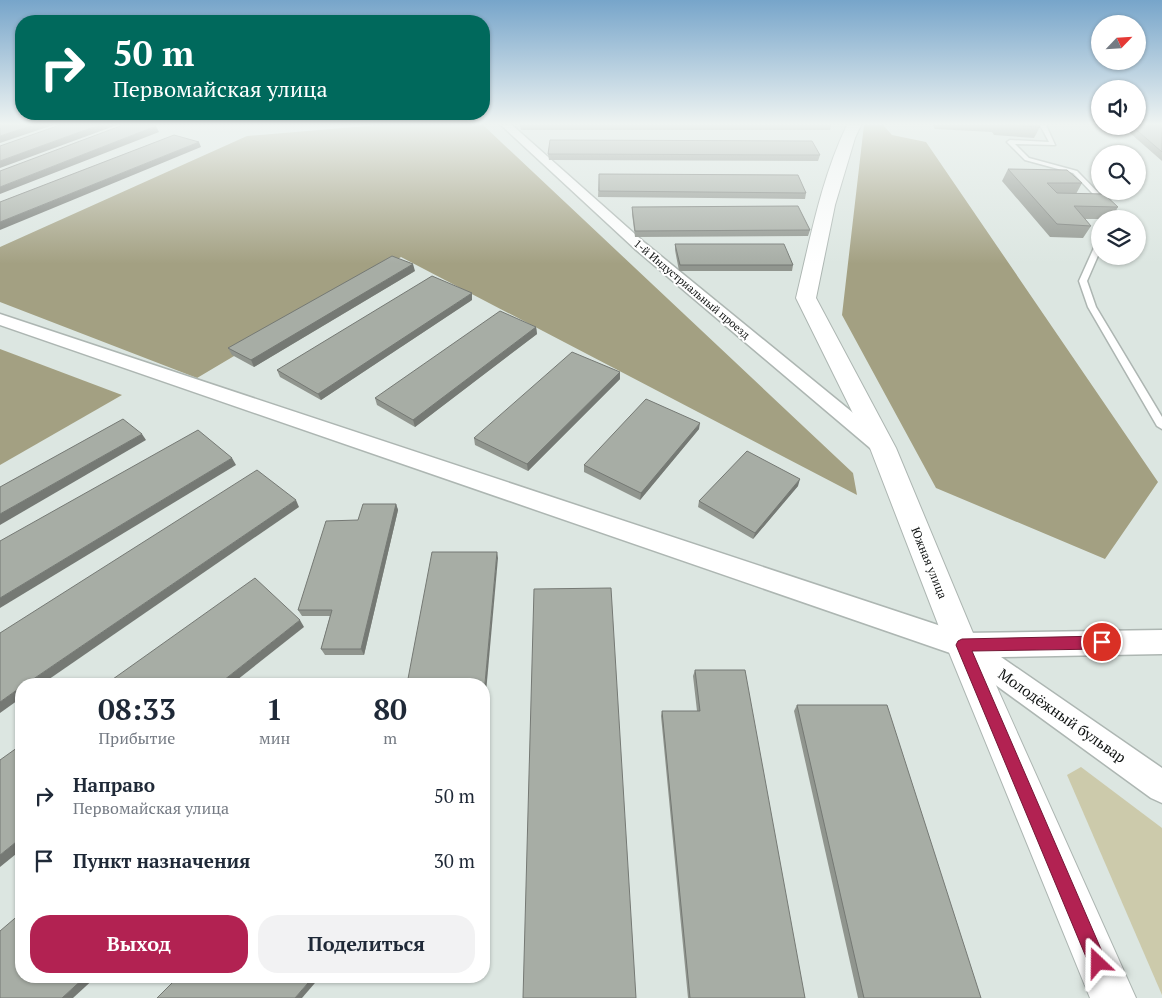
<!DOCTYPE html>
<html lang="ru">
<head>
<meta charset="utf-8">
<style>
	body { margin:0; font-family:"PT Serif",serif; background:#f2f2f3; color:#1f2937; height:100vh; display:flex; flex-direction:column; font-size:19px; white-space:nowrap }
	* { box-sizing:border-box; margin:0 }
	p { font-size:16px; color:#747a83 }
	.icon { flex:none; width:28px; height:28px; fill:none; stroke:currentColor; stroke-width:2; stroke-linecap:round; stroke-linejoin:round }
	.map { position:relative; flex:1; overflow:hidden }
	.sheet { position:absolute; left:15px; top:678px; width:475px; height:305px; display:flex; flex-direction:column; background:#fff; border-radius:20px; box-shadow:0 1px 4px #0004 }
	.sheet>* { flex:none }
	.guide { position:absolute; left:15px; top:15px; width:475px; height:105px; border-radius:20px; box-shadow:0 1px 4px #0004; background:#00695c; color:#fff; overflow:hidden }
	.needle { width:32px; rotate:65deg }
	.controls { position:absolute; left:1091px; top:15px; display:grid; gap:10px }
	.controls a { display:grid; place-items:center; width:55px; height:55px; border-radius:50%; background:#fff; box-shadow:0 1px 4px #0004; font-size:25px }
	.pin { position:absolute; display:grid; place-items:center; width:42px; height:42px; color:#fff; margin:-21px; border:2px solid #fff; border-radius:50%; box-shadow:0 1px 5px #0007 }
	.me { position:absolute; width:55px; margin:-28px; rotate:337deg; stroke-linejoin:round; filter:drop-shadow(0 0 4px #0008) }
	.turn { display:flex; align-items:center; gap:18px; height:105px; padding:0 15px; font-size:22px }
	.turn .icon { width:65px; height:65px; stroke-width:2.5 }
	.turn b { display:block; font-size:35px; line-height:42px }
	.eta { display:flex; justify-content:space-evenly; align-items:center; height:85px; text-align:center }
	.eta b { font-size:30px; font-weight:700; line-height:35px }
	.primary-button { display:flex; gap:10px; margin-top:auto; padding:10px 15px }
	.primary-button a { flex:1; height:58px; border-radius:20px; background:#b22252; color:#fff; font-size:20px; font-weight:700; line-height:58px; text-align:center }
	.primary-button a+a { background:#f2f2f3; color:#1f2937 }
	ul { padding:0; list-style:none }
	li { display:flex; align-items:center; gap:15px; height:65px; padding:0 15px }
	li div { flex:1 }
	li b { display:block; font-size:19px }
	li em { font-style:normal }
	.map>svg:first-child { display:block }
	.green { fill:#cccaab }
	.forest { fill:#a3a082 }
	.lines { fill:none; stroke-linecap:round; stroke-linejoin:round }
	.service-casing { stroke:#adb6b2; stroke-width:3 }
	.minor-casing { stroke:#adb6b2; stroke-width:3 }
	.tertiary-casing { stroke:#adb6b2; stroke-width:2 }
	.service { fill:#fff; fill-rule:evenodd }
	.minor { fill:#fff; fill-rule:evenodd }
	.tertiary { fill:#fff; fill-rule:evenodd }
	.wall { fill:#90958e }
	.shaded-wall { fill:#757974 }
	.building { fill:#a7ada5; stroke:#757974 }
	.route { fill:#b22252; stroke:#741635 }
	.labels { text-anchor:middle; stroke-width:4; stroke-linejoin:round; paint-order:stroke }
	.far-street-label { font-size:11px; fill:#0f1211; stroke:#fff }
	.street-label { font-size:12px; fill:#0f1211; stroke:#fff }
	.near-street-label { font-size:15px; fill:#0f1211; stroke:#fff }
</style>
</head>
<body>
<div class="map">
<svg width="1162" height="998" viewBox="0 0 1162 998">
	<rect width="100%" height="100%" fill="#dce6e1"/>
	<path class="green" d="M 1081,767 L 1162,828 L 1162,995 L 1067,775 Z"/>
	<g class="forest">
		<path d="M 378,125 L 483,125 L 853,473 L 857,495 L 401,257 L 197,378 L 0,302 L 0,247 L 247,136 Z"/>
		<path d="M 864,125 L 883,125 L 892,135 L 926,142 L 1158,482 L 1105,559 L 936,488 L 842,315 Z"/>
		<path d="M 0,349 L 122,395 L 0,465 Z"/>
	</g>
	<g class="lines">
		<defs>
			<g id="service">
				<path d="M 1040,125 L 1046,125 L 1055,145 L 1015,144 L 1029,158 L 1077,171 L 1121,216 L 1122,219 L 1115,219 L 1115,217 L 1073,173 L 1025,160 L 1007,142 L 1010,140 L 1049,142 Z"/>
				<path d="M 1097,241 L 1100,241 L 1100,251 L 1087,281 L 1096,307 L 1162,417 L 1162,429 L 1157,426 L 1088,307 L 1079,281 Z"/>
			</g>
			<g id="minor">
				<path d="M 501,125 L 512,125 L 645,243 L 890,443 L 893,448 L 890,453 L 883,455 L 876,453 L 635,249 Z"/>
				<path d="M 0,314 L 962,633 L 1162,630 L 1162,654 L 1001,657 L 1162,768 L 1162,803 L 1151,798 L 953,654 L 0,325 Z"/>
			</g>
			<path id="tertiary" d="M 847,125 L 861,125 L 855,138 L 835,205 L 816,298 L 896,448 L 978,645 L 1136,998 L 1090,998 L 946,645 L 870,448 L 796,298 C 810,240 821,179 847,125 Z"/>
		</defs>
		<use href="#service" class="service-casing"/>
		<use href="#minor" class="minor-casing"/>
		<use href="#tertiary" class="tertiary-casing"/>
		<use href="#service" class="service"/>
		<use href="#minor" class="minor"/>
		<use href="#tertiary" class="tertiary"/>
	</g>
	<g class="wall">
		<path d="M 520,125 L 831,125 L 830,130 L 521,130 Z"/>
		<path d="M 933,125 L 1038,125 L 1040,127 L 1034,138 L 994,135 L 992,132 L 935,129 Z"/>
		<path d="M 1162,125 L 1162,161 L 1122,126 L 1138,126 Z"/>
		<path d="M 548,154 L 820,155 L 818,161 L 549,160 Z"/>
		<path d="M 1008,169 L 1082,183 L 1076,194 L 1118,207 L 1110,219 L 1085,219 L 1091,226 L 1083,238 L 1050,237 L 1002,181 Z"/>
		<path d="M 599,174 L 806,193 L 805,199 L 598,197 Z"/>
		<path d="M 632,207 L 810,230 L 808,236 L 635,237 L 632,214 Z"/>
		<path d="M 675,244 L 793,265 L 792,271 L 679,271 L 675,250 Z"/>
		<path d="M 415,271 L 254,367 L 232,355 L 228,348 Z"/>
		<path d="M 472,300 L 321,400 L 280,377 L 277,370 Z"/>
		<path d="M 536,327 L 537,334 L 415,427 L 377,405 L 375,398 Z"/>
		<path d="M 620,372 L 620,379 L 528,471 L 475,445 L 474,438 Z"/>
		<path d="M 699,429 L 640,500 L 584,472 L 584,465 Z"/>
		<path d="M 798,486 L 753,539 L 698,507 L 699,501 Z"/>
		<path d="M 396,504 L 398,510 L 364,655 L 325,655 L 321,649 L 330,616 L 302,616 L 298,610 L 358,520 Z"/>
		<path d="M 695,670 L 805,998 L 688,998 L 661,716 L 662,711 L 697,711 L 693,676 Z"/>
		<path d="M 797,705 L 981,998 L 858,998 L 794,711 Z"/>
	</g>
	<g class="shaded-wall">
		<path d="M 33,125 L 53,125 L 0,143 L 0,136 Z"/>
		<path d="M 99,125 L 117,125 L 0,168 L 0,161 Z"/>
		<path d="M 156,126 L 159,132 L 0,194 L 0,187 Z"/>
		<path d="M 199,142 L 201,147 L 0,230 L 0,222 Z"/>
		<path d="M 413,264 L 415,271 L 254,367 L 251,360 Z"/>
		<path d="M 472,293 L 472,300 L 321,400 L 318,394 Z"/>
		<path d="M 536,327 L 537,334 L 415,427 L 413,420 Z"/>
		<path d="M 620,372 L 620,379 L 528,471 L 527,464 Z"/>
		<path d="M 700,423 L 699,429 L 640,500 L 641,493 Z"/>
		<path d="M 142,434 L 146,440 L 0,525 L 0,514 Z"/>
		<path d="M 232,458 L 236,465 L 0,608 L 0,598 Z"/>
		<path d="M 800,479 L 798,486 L 753,539 L 755,533 Z"/>
		<path d="M 296,500 L 299,507 L 42,684 L 26,684 Z"/>
		<path d="M 396,504 L 398,510 L 364,655 L 361,649 Z"/>
		<path d="M 497,552 L 498,558 L 484,715 L 484,694 Z"/>
		<path d="M 300,620 L 304,627 L 232,684 L 219,684 Z"/>
		<path d="M 21,687 L 21,698 L 0,713 L 0,702 Z"/>
		<path d="M 21,838 L 21,850 L 0,867 L 0,855 Z"/>
		<path d="M 86,976 L 97,976 L 73,998 L 62,998 Z"/>
		<path d="M 314,976 L 321,976 L 302,998 L 295,998 Z"/>
	</g>
	<g class="building">
		<path d="M 0,125 L 33,125 L 0,136 Z"/>
		<path d="M 60,125 L 99,125 L 0,161 L 0,146 Z"/>
		<path d="M 123,125 L 152,125 L 156,126 L 0,187 L 0,171 Z"/>
		<path d="M 1005,125 L 1038,125 L 1040,127 Z"/>
		<path d="M 1138,125 L 1162,125 L 1162,152 L 1132,126 L 1138,126 Z"/>
		<path d="M 174,135 L 199,142 L 0,222 L 0,202 Z"/>
		<path d="M 550,140 L 812,141 L 820,155 L 548,154 Z"/>
		<path d="M 1008,169 L 1067,170 L 1082,183 L 1047,183 L 1057,193 L 1104,194 L 1118,207 L 1074,206 L 1091,226 L 1057,224 Z"/>
		<path d="M 599,174 L 798,175 L 806,193 L 599,191 Z"/>
		<path d="M 798,206 L 810,230 L 635,231 L 632,207 Z"/>
		<path d="M 675,244 L 784,244 L 793,265 L 680,265 Z"/>
		<path d="M 392,256 L 413,264 L 251,360 L 228,348 Z"/>
		<path d="M 432,276 L 472,293 L 318,394 L 277,370 Z"/>
		<path d="M 500,311 L 536,327 L 413,420 L 375,398 Z"/>
		<path d="M 572,352 L 620,372 L 527,464 L 474,438 Z"/>
		<path d="M 646,399 L 700,423 L 641,493 L 584,465 Z"/>
		<path d="M 123,419 L 142,434 L 0,514 L 0,487 Z"/>
		<path d="M 198,430 L 232,458 L 0,598 L 0,541 Z"/>
		<path d="M 747,451 L 800,479 L 755,533 L 699,501 Z"/>
		<path d="M 257,470 L 296,500 L 26,684 L 21,684 L 21,687 L 0,702 L 0,633 Z"/>
		<path d="M 363,504 L 396,504 L 361,649 L 321,649 L 332,610 L 298,610 L 326,521 L 358,520 Z"/>
		<path d="M 432,552 L 497,552 L 484,694 L 484,684 L 407,684 Z"/>
		<path d="M 255,578 L 300,620 L 219,684 L 106,684 Z"/>
		<path d="M 611,588 L 636,998 L 523,998 L 534,589 Z"/>
		<path d="M 695,670 L 745,670 L 805,998 L 690,998 L 662,711 L 700,711 Z"/>
		<path d="M 797,705 L 887,705 L 981,998 L 864,998 Z"/>
		<path d="M 21,745 L 21,838 L 0,855 L 0,760 Z"/>
		<path d="M 21,913 L 21,976 L 86,976 L 62,998 L 0,998 L 0,931 Z"/>
		<path d="M 179,976 L 314,976 L 295,998 L 157,998 Z"/>
	</g>
	<linearGradient id="sky" x2="0" y2="1"><stop stop-color="#77a5ca"/><stop offset="0.47" stop-color="#eff4f2"/><stop offset="1" stop-color="#eff4f2" stop-opacity="0"/></linearGradient>
	<rect width="1162" height="264" fill="url(#sky)"/>
	<path class="route" d="M 1102,636 L 1107,638 L 1109,642 L 1107,647 L 1102,649 L 972,651 L 1107,963 L 1104,969 L 1098,972 L 1091,969 L 956,645 L 958,641 L 962,639 Z"/>
	<g class="labels">
		<g class="far-street-label">
			<text transform="translate(692 289) rotate(40)" y="4">1-й Индустриальный проезд</text>
		</g>
		<g class="street-label">
			<text transform="translate(929 563) rotate(68)" y="4">Южная улица</text>
		</g>
		<g class="near-street-label">
			<text transform="translate(1062 716) rotate(35)" y="5">Молодёжный бульвар</text>
		</g>
	</g>
</svg>
<div class="controls">
<a><svg class="needle" viewBox="-14 -14 28 28"><path d="M0-13l5 13h-10z" fill="#e53935"/><path d="M0 13l5-13h-10z" fill="#747a83"/></svg></a>
<a><svg class="icon" aria-label="sound" viewBox="0 0 24 24"><path d="M4 9h4l5-4v14l-5-4H4zM17 9q2 3 0 6"/></svg></a>
<a><svg class="icon" aria-label="search" viewBox="0 0 24 24"><circle cx="10" cy="10" r="6"/><path d="M15 15l6 6"/></svg></a>
<a><svg class="icon" aria-label="layers" viewBox="0 0 24 24"><path d="M12 4l9 5-9 5-9-5zM3 14l9 5 9-5"/></svg></a>
</div>
<div class="pin" style="left:1102px;top:642px;background:#d93025"><svg class="icon" aria-label="arrive" viewBox="0 0 24 24"><path d="M6 21V4h12l-3 4 3 4H6"/></svg></div>
<svg class="me" style="left:1098px;top:963px" viewBox="-20 -20 40 40"><path d="M0-17L14 15 0 8-14 15z" fill="#b22252" stroke="#fff" stroke-width="4"/></svg>
<div class="guide">
<div class="turn"><svg class="icon" aria-label="right" viewBox="0 0 24 24"><path d="M7 20v-9h11M14 6l5 5-5 5"/></svg><div><b>50 m</b>Первомайская улица</div></div>
</div>
<section class="sheet">
<div class="eta">
<div><b>08:33</b><p>Прибытие</p></div>
<div><b>1</b><p>мин</p></div>
<div><b>80</b><p>m</p></div>
</div>
<ul>
<li><svg class="icon" aria-label="right" viewBox="0 0 24 24"><path d="M7 20v-9h11M14 6l5 5-5 5"/></svg><div><b>Направо</b><p>Первомайская улица</p></div><em>50 m</em></li>
<li><svg class="icon" aria-label="arrive" viewBox="0 0 24 24"><path d="M6 21V4h12l-3 4 3 4H6"/></svg><div><b>Пункт назначения</b></div><em>30 m</em></li>
</ul>
<div class="primary-button"><a>Выход</a><a>Поделиться</a></div>
</section>
</div>
</body>
</html>
